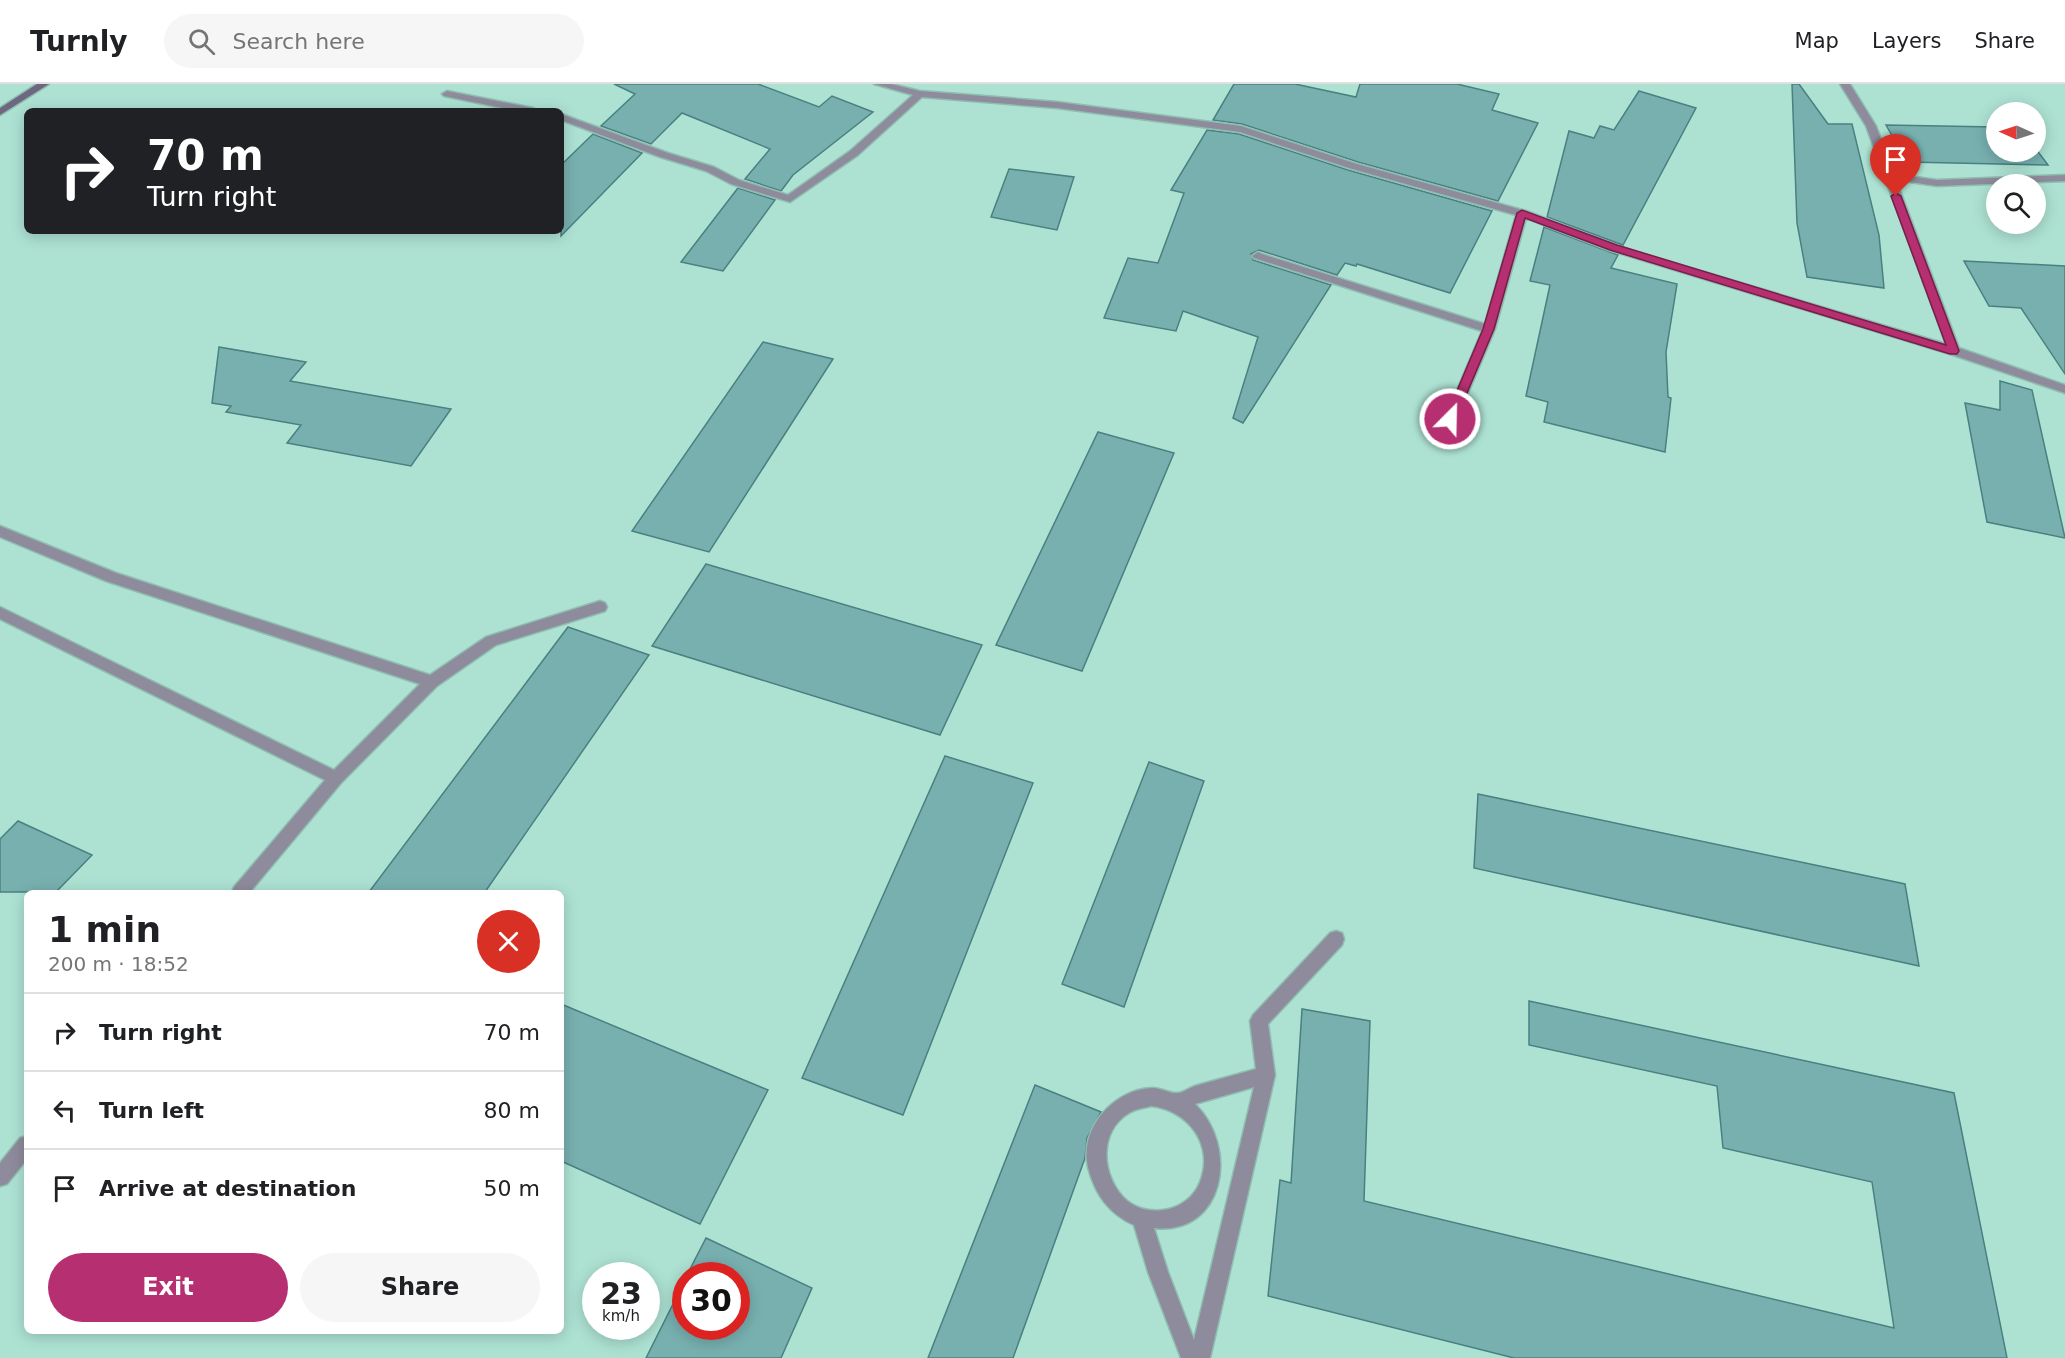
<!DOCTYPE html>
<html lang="en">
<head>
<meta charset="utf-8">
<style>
	body { margin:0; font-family:"DejaVu Sans",sans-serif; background:#f6f6f6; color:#202124; height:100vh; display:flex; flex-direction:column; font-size:22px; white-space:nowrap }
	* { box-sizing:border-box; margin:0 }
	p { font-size:20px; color:#757577 }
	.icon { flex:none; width:33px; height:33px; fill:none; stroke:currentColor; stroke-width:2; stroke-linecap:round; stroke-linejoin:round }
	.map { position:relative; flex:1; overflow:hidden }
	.sheet { position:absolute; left:24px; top:806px; width:540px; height:444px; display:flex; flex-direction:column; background:#fff; border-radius:9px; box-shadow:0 3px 15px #0003 }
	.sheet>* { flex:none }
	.guide { position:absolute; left:24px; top:24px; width:540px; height:126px; border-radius:9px; box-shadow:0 3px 15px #0003; background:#202124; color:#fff; overflow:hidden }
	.needle { width:39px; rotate:273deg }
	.buttons { position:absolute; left:1986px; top:18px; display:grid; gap:12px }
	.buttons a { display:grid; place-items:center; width:60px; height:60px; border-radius:50%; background:#fff; box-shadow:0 3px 15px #0003; font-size:30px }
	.speed { position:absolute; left:582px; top:1178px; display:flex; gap:12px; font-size:30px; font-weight:700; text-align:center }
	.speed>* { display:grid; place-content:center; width:78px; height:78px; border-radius:50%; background:#fff; box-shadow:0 3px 15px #0003; line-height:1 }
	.speed small { font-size:15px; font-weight:400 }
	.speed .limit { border:9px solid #d22; background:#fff; color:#111 }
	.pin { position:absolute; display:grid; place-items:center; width:51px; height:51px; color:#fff; margin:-62px -26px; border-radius:50% 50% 50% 0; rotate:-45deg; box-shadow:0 0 6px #0007 }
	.pin .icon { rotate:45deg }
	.me { position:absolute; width:66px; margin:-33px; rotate:23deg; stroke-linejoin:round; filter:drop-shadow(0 0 4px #0008) }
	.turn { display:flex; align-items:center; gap:21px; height:126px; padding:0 24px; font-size:27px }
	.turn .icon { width:78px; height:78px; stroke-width:2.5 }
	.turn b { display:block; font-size:42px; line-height:51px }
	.round { display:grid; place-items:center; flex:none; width:63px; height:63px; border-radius:32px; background:#f6f6f6 }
	.overview { display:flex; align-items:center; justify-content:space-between; height:102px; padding:0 24px }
	h1 { font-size:36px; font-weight:600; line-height:45px }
	.cta { display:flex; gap:12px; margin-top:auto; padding:12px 24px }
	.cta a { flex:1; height:69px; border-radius:36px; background:#b62f71; color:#fff; font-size:24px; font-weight:600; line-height:69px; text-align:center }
	.cta a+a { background:#f6f6f6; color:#202124 }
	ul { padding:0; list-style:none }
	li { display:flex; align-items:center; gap:18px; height:78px; padding:0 24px; border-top:2px solid #e0e0e0 }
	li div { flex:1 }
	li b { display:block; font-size:22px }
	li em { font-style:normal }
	header { display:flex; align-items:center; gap:36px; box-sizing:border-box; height:84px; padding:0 30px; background:#fff; border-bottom:2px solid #e0e0e0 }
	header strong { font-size:28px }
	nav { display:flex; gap:33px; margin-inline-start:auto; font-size:21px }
	.search { width:420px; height:54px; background:#f6f6f6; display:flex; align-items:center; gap:15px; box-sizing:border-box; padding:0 21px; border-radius:33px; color:#757577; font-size:22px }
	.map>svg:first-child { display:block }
	.building { fill:#78b0b0; stroke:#498080; stroke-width:1.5 }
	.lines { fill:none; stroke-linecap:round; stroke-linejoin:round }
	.minor-casing { stroke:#8fbeb1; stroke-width:3 }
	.secondary-casing { stroke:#8fbeb1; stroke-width:3 }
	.minor { fill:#8e8b9c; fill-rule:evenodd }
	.secondary { fill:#6d6780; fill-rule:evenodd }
	.route { fill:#b62f71; stroke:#761f49; stroke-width:1.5 }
</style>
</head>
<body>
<header>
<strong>Turnly</strong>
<div class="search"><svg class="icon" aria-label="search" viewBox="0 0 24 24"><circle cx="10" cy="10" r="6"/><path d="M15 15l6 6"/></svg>Search here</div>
<nav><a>Map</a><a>Layers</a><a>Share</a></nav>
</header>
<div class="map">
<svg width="2065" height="1274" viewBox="0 0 2065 1274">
	<rect width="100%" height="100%" fill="#ade2d3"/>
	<g class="building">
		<path d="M 614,0 L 758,0 L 819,23 L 832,12 L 873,28 L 793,91 L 781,107 L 745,95 L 770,65 L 682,29 L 651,60 L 601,42 L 635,10 Z"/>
		<path d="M 1234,0 L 1295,0 L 1356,13 L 1360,0 L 1457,0 L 1499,10 L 1492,26 L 1538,39 L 1498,117 L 1358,78 L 1242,40 L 1213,36 Z"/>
		<path d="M 1792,0 L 1799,0 L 1828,40 L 1852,40 L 1879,151 L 1884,204 L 1807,193 L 1797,139 Z"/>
		<path d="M 1639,7 L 1696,24 L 1623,161 L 1547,133 L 1569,47 L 1594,54 L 1600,42 L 1614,46 Z"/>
		<path d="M 1886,41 L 1996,43 L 1996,68 L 2036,68 L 2036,65 L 2048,81 L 1907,78 Z"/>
		<path d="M 1207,46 L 1239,50 L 1348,86 L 1492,127 L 1450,209 L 1357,180 L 1356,182 L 1345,179 L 1337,191 L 1259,166 L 1251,170 L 1253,176 L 1331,201 L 1243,339 L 1233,334 L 1258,253 L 1183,227 L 1176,247 L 1104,234 L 1128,174 L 1158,179 L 1184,109 L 1171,106 Z"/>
		<path d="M 593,50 L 642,69 L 561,152 L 561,81 Z"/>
		<path d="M 1009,85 L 1074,93 L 1057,146 L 991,133 Z"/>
		<path d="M 738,104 L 775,116 L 723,187 L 681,178 Z"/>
		<path d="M 1544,143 L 1618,171 L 1611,184 L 1677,200 L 1666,268 L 1668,313 L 1671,314 L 1665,368 L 1544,338 L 1548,318 L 1526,312 L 1550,201 L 1530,197 Z"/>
		<path d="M 1964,177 L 2065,182 L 2065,290 L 2021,224 L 1989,222 Z"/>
		<path d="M 763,258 L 833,275 L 709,468 L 632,447 Z"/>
		<path d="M 219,263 L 306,278 L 290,297 L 451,325 L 411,382 L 287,359 L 301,341 L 226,328 L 231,322 L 212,319 Z"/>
		<path d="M 2000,297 L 2032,306 L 2065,454 L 1987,438 L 1965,319 L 2000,326 Z"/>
		<path d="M 1098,348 L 1174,369 L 1082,587 L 996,561 Z"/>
		<path d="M 706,480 L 982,561 L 940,651 L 652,562 Z"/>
		<path d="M 568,543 L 649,571 L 485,808 L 369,808 Z"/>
		<path d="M 945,672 L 1033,699 L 903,1031 L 802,994 Z"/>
		<path d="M 1149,678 L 1204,697 L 1124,923 L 1062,900 Z"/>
		<path d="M 1478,710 L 1905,800 L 1919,882 L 1474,784 Z"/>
		<path d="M 18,737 L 92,771 L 56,808 L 0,808 L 0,755 Z"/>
		<path d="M 1529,917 L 1954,1009 L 2007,1274 L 1514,1274 L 1268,1212 L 1280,1096 L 1291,1099 L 1302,925 L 1370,937 L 1364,1117 L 1894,1244 L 1872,1098 L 1723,1064 L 1717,1002 L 1529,961 Z"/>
		<path d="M 561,920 L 768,1006 L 700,1140 L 561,1077 Z"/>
		<path d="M 1035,1001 L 1101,1028 L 1087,1054 L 1085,1074 L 1013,1274 L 928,1274 Z"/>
		<path d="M 706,1154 L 812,1204 L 781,1274 L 646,1274 L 686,1194 L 686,1242 L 736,1242 L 736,1191 L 687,1191 Z"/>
	</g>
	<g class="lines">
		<defs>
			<g id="minor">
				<path d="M 874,0 L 891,0 L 920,7 L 1057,18 L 1241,42 L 1357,80 L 1526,127 L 1617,162 L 1946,260 L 1866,42 L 1840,0 L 1850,0 L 1876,42 L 1894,90 L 1937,96 L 2065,91 L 2065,97 L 1937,102 L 1896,96 L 1959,264 L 2065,301 L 2065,309 L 1950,270 L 1609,166 L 1526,134 L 1495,245 L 1457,335 L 1451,339 L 1445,335 L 1482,247 L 1254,174 L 1252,172 L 1258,168 L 1262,170 L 1485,240 L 1516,131 L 1349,84 L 1240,48 L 1057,24 L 922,13 L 858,71 L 790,118 L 731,100 L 706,87 L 660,73 L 561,36 L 561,30 L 668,69 L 714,83 L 739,96 L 788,111 L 850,67 L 913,11 Z"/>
				<path d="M 447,7 L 533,24 L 538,27 L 518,27 L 444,12 L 442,10 Z"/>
				<path d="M 0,442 L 116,489 L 430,591 L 486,553 L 600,517 L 605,519 L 607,523 L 605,527 L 496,561 L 437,602 L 341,699 L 250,808 L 232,808 L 234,803 L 325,696 L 0,535 L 0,523 L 334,686 L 420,600 L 106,497 L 0,453 Z"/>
				<path d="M 1336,847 L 1342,849 L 1344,855 L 1342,861 L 1268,940 L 1275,991 L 1210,1274 L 1181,1274 L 1148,1188 L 1134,1141 C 1108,1129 1095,1110 1088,1083 C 1079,1044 1114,1006 1151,1004 C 1160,1003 1170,1010 1178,1009 C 1183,1009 1189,1004 1195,1002 C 1215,996 1236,991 1256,985 L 1250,937 L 1253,931 L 1330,849 ZM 1254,1003 L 1194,1256 L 1168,1188 L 1154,1144 C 1224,1152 1240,1064 1195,1020 ZM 1151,1022 C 1188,1026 1215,1061 1200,1098 C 1188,1129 1145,1136 1123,1113 C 1101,1089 1099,1047 1129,1029 C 1135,1025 1144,1024 1151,1022 Z"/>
				<path d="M 27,1052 L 27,1075 L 7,1100 L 0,1102 L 0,1079 L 20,1054 Z"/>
			</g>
			<path id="secondary" d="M 37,0 L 49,0 L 0,31 L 0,24 Z"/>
		</defs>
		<use href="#minor" class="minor-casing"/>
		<use href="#secondary" class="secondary-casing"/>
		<use href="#minor" class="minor"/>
		<use href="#secondary" class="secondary"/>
	</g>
	<path class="route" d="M 1896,109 L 1901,112 L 1959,267 L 1957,270 L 1950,270 L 1610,166 L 1525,134 L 1494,245 L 1456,335 L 1450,339 L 1445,335 L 1483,245 L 1517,129 L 1522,126 L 1617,161 L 1946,261 L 1891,112 Z"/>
</svg>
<div class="buttons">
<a><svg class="needle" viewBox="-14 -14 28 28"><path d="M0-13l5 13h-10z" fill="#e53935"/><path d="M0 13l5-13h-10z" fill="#757577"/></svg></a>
<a><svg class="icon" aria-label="search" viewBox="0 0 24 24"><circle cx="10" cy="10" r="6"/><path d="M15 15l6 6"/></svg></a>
</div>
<div class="speed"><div>23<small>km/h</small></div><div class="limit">30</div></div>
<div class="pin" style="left:1896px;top:112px;background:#d93025"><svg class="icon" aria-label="arrive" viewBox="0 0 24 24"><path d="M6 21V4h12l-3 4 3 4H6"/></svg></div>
<svg class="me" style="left:1450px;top:335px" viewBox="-20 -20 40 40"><circle r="17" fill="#b62f71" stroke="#fff" stroke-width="3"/><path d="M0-11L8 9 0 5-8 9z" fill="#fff"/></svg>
<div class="guide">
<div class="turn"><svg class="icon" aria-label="right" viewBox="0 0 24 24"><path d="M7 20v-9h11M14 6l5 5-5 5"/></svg><div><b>70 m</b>Turn right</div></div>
</div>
<section class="sheet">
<div class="overview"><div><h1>1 min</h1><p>200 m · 18:52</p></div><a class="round" style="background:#d93025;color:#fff"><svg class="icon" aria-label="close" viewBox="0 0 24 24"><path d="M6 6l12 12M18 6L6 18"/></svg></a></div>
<ul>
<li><svg class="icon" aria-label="right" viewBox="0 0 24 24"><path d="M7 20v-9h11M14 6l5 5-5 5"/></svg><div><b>Turn right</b></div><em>70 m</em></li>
<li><svg class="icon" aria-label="left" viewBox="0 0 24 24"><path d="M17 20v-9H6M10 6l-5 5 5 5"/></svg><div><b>Turn left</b></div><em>80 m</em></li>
<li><svg class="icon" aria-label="arrive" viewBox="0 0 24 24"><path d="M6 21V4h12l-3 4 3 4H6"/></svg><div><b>Arrive at destination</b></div><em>50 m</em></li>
</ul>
<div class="cta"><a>Exit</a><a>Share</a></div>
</section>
</div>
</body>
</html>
